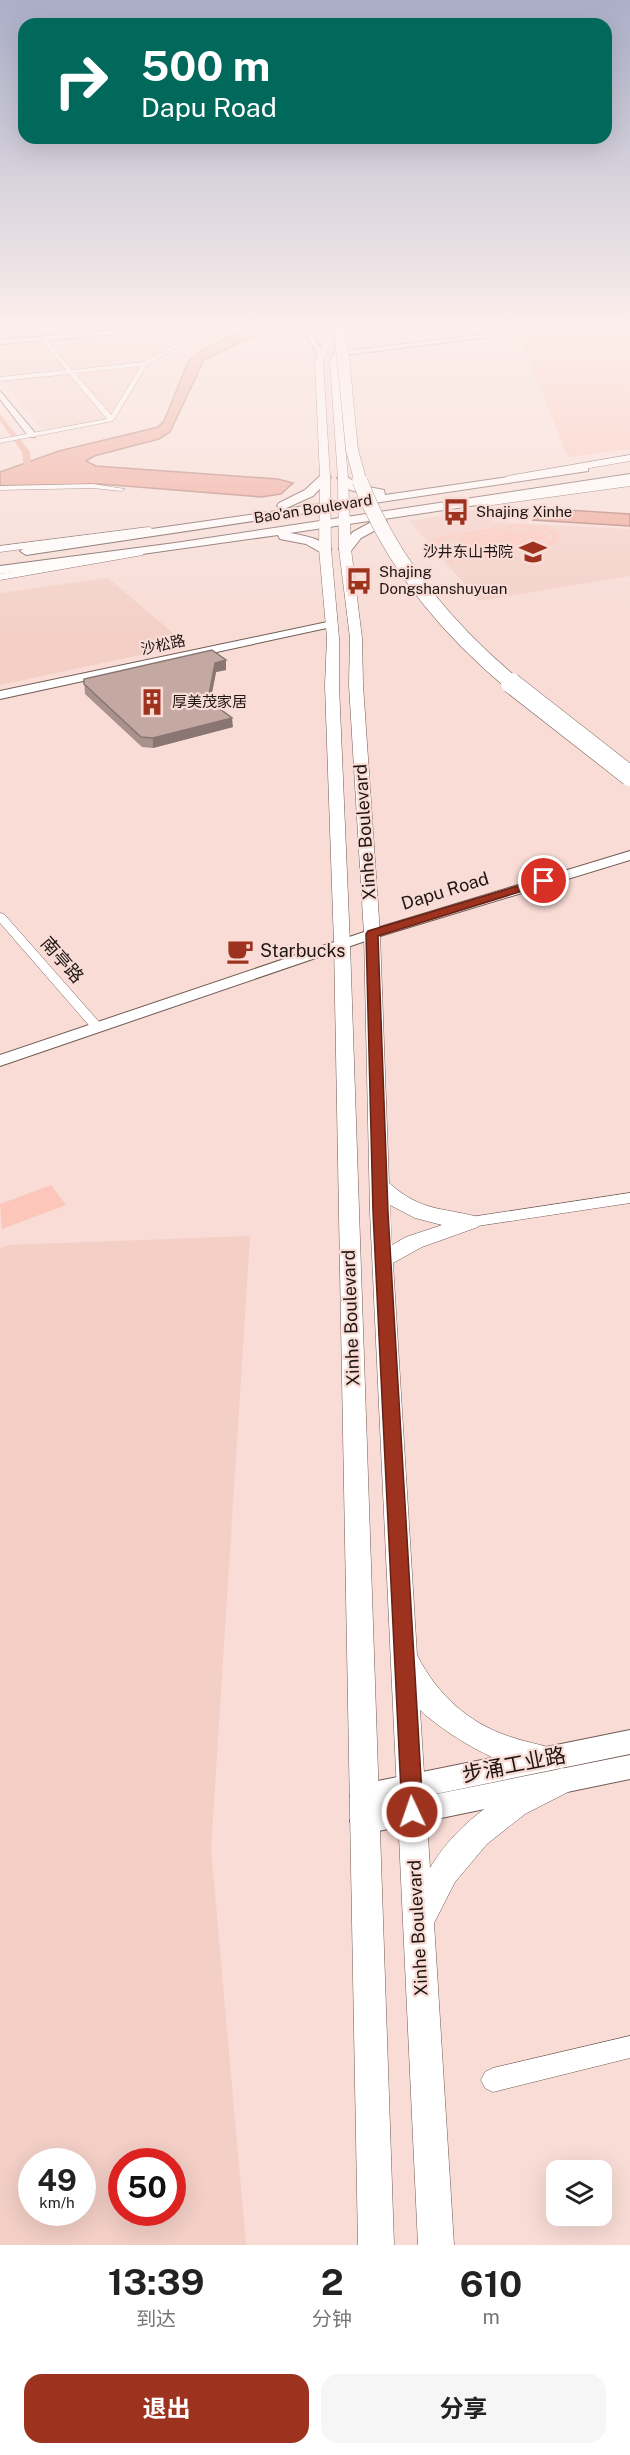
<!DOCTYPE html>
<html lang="zh">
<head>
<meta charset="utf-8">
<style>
	body { margin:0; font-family:"Public Sans","Noto Sans SC",sans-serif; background:#f6f6f6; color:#222; height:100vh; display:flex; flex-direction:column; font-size:22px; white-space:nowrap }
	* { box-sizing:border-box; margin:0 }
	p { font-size:20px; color:#767676 }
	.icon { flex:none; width:33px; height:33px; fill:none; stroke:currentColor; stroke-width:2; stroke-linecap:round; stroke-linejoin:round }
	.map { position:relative; height:2245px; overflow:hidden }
	.drawer { display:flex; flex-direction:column; background:#fff; flex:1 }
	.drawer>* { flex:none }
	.top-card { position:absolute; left:18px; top:18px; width:594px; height:126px; border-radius:18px; box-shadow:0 6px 24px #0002; background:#00695c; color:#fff; overflow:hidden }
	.tools { position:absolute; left:546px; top:2160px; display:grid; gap:12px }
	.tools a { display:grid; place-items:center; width:66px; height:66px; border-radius:12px; background:#fff; box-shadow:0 6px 24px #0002; font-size:30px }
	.speed { position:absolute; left:18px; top:2148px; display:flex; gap:12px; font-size:30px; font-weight:700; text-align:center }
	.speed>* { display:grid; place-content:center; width:78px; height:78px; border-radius:50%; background:#fff; box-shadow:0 6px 24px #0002; line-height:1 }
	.speed small { font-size:15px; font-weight:400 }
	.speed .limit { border:9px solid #d22; background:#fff; color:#111 }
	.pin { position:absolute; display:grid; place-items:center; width:51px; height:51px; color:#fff; margin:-26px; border:3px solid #fff; border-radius:50%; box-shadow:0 2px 6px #0007 }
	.me { position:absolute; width:66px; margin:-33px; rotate:357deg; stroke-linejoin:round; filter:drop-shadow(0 0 4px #0008) }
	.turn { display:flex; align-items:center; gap:21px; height:126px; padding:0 24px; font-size:27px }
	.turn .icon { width:78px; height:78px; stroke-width:2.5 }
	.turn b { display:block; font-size:42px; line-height:51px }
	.eta { display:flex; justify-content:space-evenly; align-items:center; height:102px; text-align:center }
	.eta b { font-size:36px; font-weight:700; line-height:42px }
	.button { display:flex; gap:12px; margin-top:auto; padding:12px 24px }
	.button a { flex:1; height:69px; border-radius:18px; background:#9d331f; color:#fff; font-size:24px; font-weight:700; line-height:69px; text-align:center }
	.button a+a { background:#f6f6f6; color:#222 }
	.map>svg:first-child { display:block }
	.built { fill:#f3cfc6; fill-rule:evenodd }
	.green { fill:#fcc6ba; fill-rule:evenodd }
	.water { fill:#eea697; stroke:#b07b70; stroke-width:1.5 }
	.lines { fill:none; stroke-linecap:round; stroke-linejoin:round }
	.canal { fill:#eea697; fill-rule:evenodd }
	.minor-casing { stroke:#715a54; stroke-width:1 }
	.tertiary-casing { stroke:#715a54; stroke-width:2 }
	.secondary-casing { stroke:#715a54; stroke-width:1 }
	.primary-casing { stroke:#715a54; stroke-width:2 }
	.minor { fill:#fff; fill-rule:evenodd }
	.tertiary { fill:#fff; fill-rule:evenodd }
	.secondary { fill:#fff; fill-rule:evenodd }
	.primary { fill:#fff; fill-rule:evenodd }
	.motorway-bridge-far2-casing { stroke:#715a54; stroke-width:13; stroke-linecap:butt }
	.motorway-bridge-far1-casing { stroke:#715a54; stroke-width:16; stroke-linecap:butt }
	.motorway-bridge-casing { stroke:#715a54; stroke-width:21; stroke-linecap:butt }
	.motorway-bridge-far2 { stroke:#fff; stroke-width:12 }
	.motorway-bridge-far1 { stroke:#fff; stroke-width:15 }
	.motorway-bridge { stroke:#fff; stroke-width:20 }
	.wall { fill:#a9918c }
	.shaded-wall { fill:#897672 }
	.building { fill:#c4a9a3; stroke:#897672; stroke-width:1.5 }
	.route { fill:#9d331f; stroke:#662114; stroke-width:1.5 }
	.labels { text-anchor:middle; stroke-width:4.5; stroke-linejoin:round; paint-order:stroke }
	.far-street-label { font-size:15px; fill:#1f1614; stroke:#f8dcd5 }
	.far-poi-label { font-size:15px; fill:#1f1614; stroke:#f8dcd5; text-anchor:start }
	.street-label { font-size:18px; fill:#1f1614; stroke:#f8dcd5 }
	.poi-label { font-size:18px; fill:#1f1614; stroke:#f8dcd5; text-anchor:start }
	.near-street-label { font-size:21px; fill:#1f1614; stroke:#f8dcd5 }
</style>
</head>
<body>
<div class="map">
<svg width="630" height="2245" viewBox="0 0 630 2245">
	<rect width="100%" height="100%" fill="#f8dcd5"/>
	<g class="built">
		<path d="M 0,326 L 205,326 L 142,363 L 116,407 L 104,420 L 48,429 L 40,427 L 0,376 Z"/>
		<path d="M 475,510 L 496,522 L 630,529 L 630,576 L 479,601 L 409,521 Z"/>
		<path d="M 108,578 L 187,645 L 0,685 L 0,593 Z"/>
		<path d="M 250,1236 L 211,1849 L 246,2245 L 0,2245 L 0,1248 L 9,1245 ZM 32,2162 L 82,2162 L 82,2212 L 32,2212 ZM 122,2162 L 172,2162 L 172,2212 L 122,2212 Z"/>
	</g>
	<g class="green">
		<path d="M 630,326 L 630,449 L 568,457 L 520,337 Z"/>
		<path d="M 518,524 L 546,527 L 559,534 L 560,539 L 555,544 L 544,547 L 449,562 L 446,559 L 455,557 L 439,553 L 431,545 L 434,540 L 443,536 ZM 520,527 L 534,528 L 519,531 L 535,541 L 550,539 L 535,528 L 550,532 L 553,538 C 540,550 450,562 439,545 L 441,541 L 448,538 Z"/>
		<path d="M 513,529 L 536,544 L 479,553 L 456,538 Z"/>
		<path d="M 51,1185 L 66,1205 L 2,1229 L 0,1204 Z"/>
	</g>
	<g class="water">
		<path d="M 246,326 L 268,326 L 256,335 L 204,360 L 170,432 L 159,439 L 94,456 L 86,461 L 96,466 L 278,479 L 293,483 L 281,494 L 261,497 L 100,484 L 0,487 L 0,472 L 59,451 L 158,427 L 164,421 L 188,362 C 203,345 228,341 246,326 Z"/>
		<path d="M 551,509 L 630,514 L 630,526 L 533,520 L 539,510 Z"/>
	</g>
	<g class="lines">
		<path class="canal" d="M 0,414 L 30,452 L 32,481 L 25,479 L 22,452 L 0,421 Z"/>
		<defs>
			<g id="minor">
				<path d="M 208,326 L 214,326 L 147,365 L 113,421 L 0,443 L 0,439 L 107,419 L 69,374 L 0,381 L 0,377 L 66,370 L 40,337 L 44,337 L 72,370 L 144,362 ZM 141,366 L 111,415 L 75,373 Z"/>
				<path d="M 93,484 L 125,489 L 121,491 L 93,488 L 0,490 L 0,486 Z"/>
				<path d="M 0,913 L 4,914 L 101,1024 L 103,1027 L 101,1030 L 93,1030 L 0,923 Z"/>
				<path d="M 630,1193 L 630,1203 L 471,1227 L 464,1222 L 471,1217 Z"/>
				<path d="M 630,2036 L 630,2058 L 493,2092 L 485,2088 L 481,2080 L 485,2072 L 493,2068 Z"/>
			</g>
			<g id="tertiary">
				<path d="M 166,326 L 190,326 L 186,328 L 0,344 L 0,340 Z"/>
				<path d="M 302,326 L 308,326 L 325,357 L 319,357 Z"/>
				<path d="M 556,326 L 575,326 L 337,356 L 333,354 L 337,352 Z"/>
				<path d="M 0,391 L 35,433 L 35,437 L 29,437 L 0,399 Z"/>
				<path d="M 332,621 L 336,622 L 336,626 L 0,699 L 0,691 Z"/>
				<path d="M 630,851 L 630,860 L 377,937 L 0,1066 L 0,1055 L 367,931 Z"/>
				<path d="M 630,1730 L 630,1754 L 367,1808 L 630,1755 L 630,1779 L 364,1834 L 354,1830 L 350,1821 L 354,1812 L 364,1808 L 353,1805 L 350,1796 L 353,1787 L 363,1784 Z"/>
			</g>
			<g id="secondary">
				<path d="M 336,326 L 343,328 L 331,344 L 323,362 L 330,477 L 331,549 L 339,638 L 339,685 L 350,944 L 394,2245 L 358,2245 L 334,944 L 325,685 L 327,638 L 319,549 L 320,477 L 315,362 L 323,344 Z"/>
				<path d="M 354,326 L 362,326 L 346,346 L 338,362 L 348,478 L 351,549 L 362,638 L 363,685 L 380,934 L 389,1183 C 422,1212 441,1207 478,1217 L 481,1222 L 478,1227 L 422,1247 L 393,1263 L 417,1655 C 437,1694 467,1722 508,1736 C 524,1742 541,1744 557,1750 L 561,1759 L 557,1768 C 521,1782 446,1735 420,1710 L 430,1868 C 460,1818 509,1788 562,1768 L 572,1772 L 577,1781 L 572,1790 L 525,1814 L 487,1844 L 455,1882 L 434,1923 L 454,2245 L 418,2245 L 370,1212 L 364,934 L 349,685 L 350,638 L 339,549 L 338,478 L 330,362 L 338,345 ZM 390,1205 L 415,1218 L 442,1225 L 406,1237 L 392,1245 Z"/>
				<path d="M 630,455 L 630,461 L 508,482 L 503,479 L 508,476 Z"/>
				<path d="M 630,480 L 630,486 L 485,506 L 480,503 L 485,500 Z"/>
				<path d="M 149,527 L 154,530 L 153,532 L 0,552 L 0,546 Z"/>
				<path d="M 139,550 L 143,551 L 143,555 L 0,580 L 0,574 Z"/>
			</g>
			<g id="primary">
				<path d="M 584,466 L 588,467 L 588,471 L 26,555 L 20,551 L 26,547 L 283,510 L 277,506 L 279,503 L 305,490 L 321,475 L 325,473 L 331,477 L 313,496 L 284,509 L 375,496 L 350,490 L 337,478 L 343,474 L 359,485 L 384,490 L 385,495 Z"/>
				<path d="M 630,474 L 630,482 L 384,519 L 387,522 L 385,525 L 361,538 L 350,552 L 345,553 L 339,549 L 353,532 L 375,520 L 290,533 C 305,536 321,538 331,549 L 330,552 L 320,552 L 306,544 L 280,539 L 278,535 L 0,574 L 0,566 L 175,543 Z"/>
			</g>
		</defs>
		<use href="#minor" class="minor-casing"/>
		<use href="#tertiary" class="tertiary-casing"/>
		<use href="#secondary" class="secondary-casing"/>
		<use href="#primary" class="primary-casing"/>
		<use href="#minor" class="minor"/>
		<use href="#tertiary" class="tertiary"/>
		<use href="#secondary" class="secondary"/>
		<use href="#primary" class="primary"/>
		<defs>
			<path id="motorway-bridge-far2" d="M 340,326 L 352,450 L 361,483"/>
			<path id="motorway-bridge-far1" d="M 360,481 C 391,562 447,629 513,684"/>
			<path id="motorway-bridge" d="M 511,683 L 630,776"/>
		</defs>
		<use href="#motorway-bridge-far2" class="motorway-bridge-far2-casing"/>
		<use href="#motorway-bridge-far1" class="motorway-bridge-far1-casing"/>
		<use href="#motorway-bridge" class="motorway-bridge-casing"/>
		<use href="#motorway-bridge-far2" class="motorway-bridge-far2"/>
		<use href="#motorway-bridge-far1" class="motorway-bridge-far1"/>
		<use href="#motorway-bridge" class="motorway-bridge"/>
	</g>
	<path class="wall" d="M 226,670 L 216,672 L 210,701 L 233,727 L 153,748 L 142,747 L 85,694 L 84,679 Z"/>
	<g class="shaded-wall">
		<path d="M 226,660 L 226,670 L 216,672 L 209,709 L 208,700 L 215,663 Z"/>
		<path d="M 232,718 L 233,727 L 153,748 L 153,738 Z"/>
	</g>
	<path class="building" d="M 212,650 L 226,660 L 215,663 L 208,700 L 232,718 L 153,738 L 141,737 L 84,684 L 84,679 Z"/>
	<linearGradient id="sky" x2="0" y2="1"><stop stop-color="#aaaec8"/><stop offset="0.51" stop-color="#fcefec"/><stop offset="1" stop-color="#fcefec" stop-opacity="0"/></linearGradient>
	<rect width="630" height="640" fill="url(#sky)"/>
	<path class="route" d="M 544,878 L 548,879 L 548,883 L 378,936 L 388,1212 L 423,1812 L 420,1818 L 412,1821 L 405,1818 L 402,1812 L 373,1212 L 366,934 L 368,931 Z"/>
	<defs>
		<symbol id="bus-bare" viewBox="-9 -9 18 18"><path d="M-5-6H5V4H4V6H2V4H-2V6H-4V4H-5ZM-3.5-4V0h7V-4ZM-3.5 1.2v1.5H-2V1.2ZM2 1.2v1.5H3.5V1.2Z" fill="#9d331f" stroke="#f8dcd5" stroke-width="2.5" paint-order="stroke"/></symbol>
		<symbol id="university-bare" viewBox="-9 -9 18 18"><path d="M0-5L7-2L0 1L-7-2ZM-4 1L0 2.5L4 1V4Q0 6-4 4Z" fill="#9d331f" stroke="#f8dcd5" stroke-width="2.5" paint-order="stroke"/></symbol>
		<symbol id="building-bare" viewBox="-9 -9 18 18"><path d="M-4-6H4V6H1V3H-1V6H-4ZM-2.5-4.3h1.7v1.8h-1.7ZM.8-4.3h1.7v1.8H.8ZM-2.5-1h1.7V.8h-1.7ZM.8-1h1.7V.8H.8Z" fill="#9d331f" stroke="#f8dcd5" stroke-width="2.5" paint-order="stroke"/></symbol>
		<symbol id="cafe-bare" viewBox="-9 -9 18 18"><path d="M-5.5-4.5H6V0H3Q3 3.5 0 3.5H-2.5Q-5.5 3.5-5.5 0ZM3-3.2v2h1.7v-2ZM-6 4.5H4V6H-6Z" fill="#9d331f" stroke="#f8dcd5" stroke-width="2.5" paint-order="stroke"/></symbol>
	</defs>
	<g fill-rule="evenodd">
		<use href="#bus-bare" x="437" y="493" width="38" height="38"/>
		<use href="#university-bare" x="514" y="533" width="38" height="38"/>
		<use href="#bus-bare" x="340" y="562" width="38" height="38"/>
		<use href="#building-bare" x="133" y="683" width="38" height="38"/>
		<use href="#cafe-bare" x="221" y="932" width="38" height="38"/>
	</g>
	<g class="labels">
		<g class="far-street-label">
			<text transform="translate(313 509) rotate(-9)" y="5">Bao'an Boulevard</text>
			<text transform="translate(163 645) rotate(-12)" y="5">沙松路</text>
		</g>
		<g class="far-poi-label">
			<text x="476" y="517">Shajing Xinhe</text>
			<text x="513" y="557" text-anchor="end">沙井东山书院</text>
			<text x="379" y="577">Shajing<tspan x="379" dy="17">Dongshanshuyuan</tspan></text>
			<text x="172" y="707">厚美茂家居</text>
		</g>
		<g class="street-label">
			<text transform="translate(365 832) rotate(-94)" y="6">Xinhe Boulevard</text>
			<text transform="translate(445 891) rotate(-17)" y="6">Dapu Road</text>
			<text transform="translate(62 960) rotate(49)" y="6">南亭路</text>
			<text transform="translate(351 1318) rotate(-92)" y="6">Xinhe Boulevard</text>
			<text transform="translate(418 1928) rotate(-93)" y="6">Xinhe Boulevard</text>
		</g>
		<g class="poi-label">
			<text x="260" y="957">Starbucks</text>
		</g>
		<g class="near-street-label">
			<text transform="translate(514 1765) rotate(-11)" y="7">步涌工业路</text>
		</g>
	</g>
</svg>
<div class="tools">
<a><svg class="icon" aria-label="layers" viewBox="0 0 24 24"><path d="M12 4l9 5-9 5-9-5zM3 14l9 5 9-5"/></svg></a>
</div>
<div class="speed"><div>49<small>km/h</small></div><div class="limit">50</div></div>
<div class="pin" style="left:544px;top:881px;background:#d93025"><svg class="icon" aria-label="arrive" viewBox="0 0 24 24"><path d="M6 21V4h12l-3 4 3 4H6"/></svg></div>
<svg class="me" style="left:412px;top:1812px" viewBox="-20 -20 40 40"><circle r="17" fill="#9d331f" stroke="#fff" stroke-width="3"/><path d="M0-11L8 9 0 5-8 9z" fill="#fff"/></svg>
<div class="top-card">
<div class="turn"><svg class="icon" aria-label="right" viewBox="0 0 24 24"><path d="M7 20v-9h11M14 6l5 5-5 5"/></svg><div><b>500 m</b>Dapu Road</div></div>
</div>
</div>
<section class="drawer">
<div class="eta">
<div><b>13:39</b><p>到达</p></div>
<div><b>2</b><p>分钟</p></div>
<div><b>610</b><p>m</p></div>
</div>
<div class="button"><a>退出</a><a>分享</a></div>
</section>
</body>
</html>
